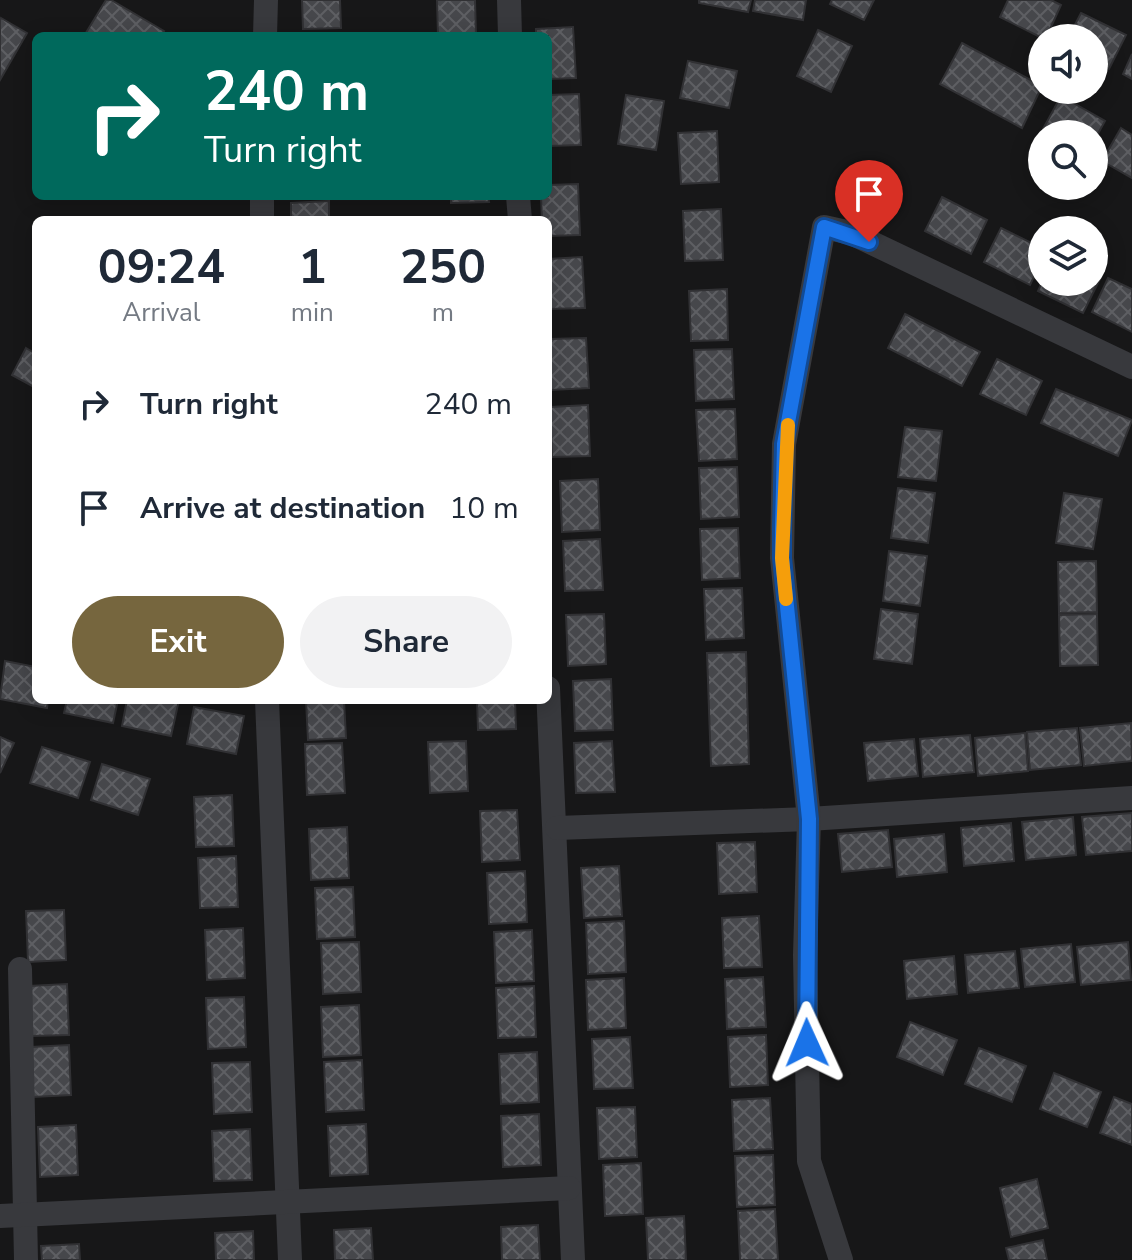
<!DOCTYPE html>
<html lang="en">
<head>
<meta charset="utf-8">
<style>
	body { margin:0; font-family:"Nunito Sans",sans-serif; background:#f2f2f3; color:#1f2937; height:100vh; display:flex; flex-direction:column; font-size:30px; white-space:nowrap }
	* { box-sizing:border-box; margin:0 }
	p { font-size:26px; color:#747a83 }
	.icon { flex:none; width:44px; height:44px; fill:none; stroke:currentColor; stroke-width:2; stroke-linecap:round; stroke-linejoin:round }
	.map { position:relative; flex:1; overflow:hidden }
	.drawer { position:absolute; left:32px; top:216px; width:520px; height:488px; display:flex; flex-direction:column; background:#fff; border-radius:12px; box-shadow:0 4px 20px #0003 }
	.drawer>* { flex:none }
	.guide { position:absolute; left:32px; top:32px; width:520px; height:168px; border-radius:12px; box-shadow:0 4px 20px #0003; background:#00695c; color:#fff; overflow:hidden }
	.buttons { position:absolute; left:1028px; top:24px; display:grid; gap:16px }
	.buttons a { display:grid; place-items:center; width:80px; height:80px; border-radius:50%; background:#fff; box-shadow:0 4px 20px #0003; font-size:40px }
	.pin { position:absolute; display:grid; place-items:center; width:68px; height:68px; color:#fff; margin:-82px -34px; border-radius:50% 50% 50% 0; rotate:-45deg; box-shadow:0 0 8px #0007 }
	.pin .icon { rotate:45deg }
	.me { position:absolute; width:88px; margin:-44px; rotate:359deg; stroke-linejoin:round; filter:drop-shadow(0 0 6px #0008) }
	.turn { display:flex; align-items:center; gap:28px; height:168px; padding:0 40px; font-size:36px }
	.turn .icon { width:104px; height:104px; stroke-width:2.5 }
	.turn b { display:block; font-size:56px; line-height:68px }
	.eta { display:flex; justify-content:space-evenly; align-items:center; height:136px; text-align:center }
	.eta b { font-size:48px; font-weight:700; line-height:56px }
	.action { display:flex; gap:16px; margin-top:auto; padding:16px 40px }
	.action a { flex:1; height:92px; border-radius:48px; background:#76663e; color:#fff; font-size:32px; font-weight:700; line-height:92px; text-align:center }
	.action a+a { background:#f2f2f3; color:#1f2937 }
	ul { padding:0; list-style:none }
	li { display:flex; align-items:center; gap:24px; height:104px; padding:0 40px }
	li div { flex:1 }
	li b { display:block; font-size:30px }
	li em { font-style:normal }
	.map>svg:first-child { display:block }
	.building { fill:url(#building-cross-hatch); stroke:#313134; stroke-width:2 }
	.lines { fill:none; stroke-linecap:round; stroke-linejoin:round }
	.street { stroke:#38393d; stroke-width:24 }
	.route-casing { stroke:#114b97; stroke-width:20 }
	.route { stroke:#1a73e8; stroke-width:14 }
	.slow { stroke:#f59e0b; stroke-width:14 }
</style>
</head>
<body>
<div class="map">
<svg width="1132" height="1260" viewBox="0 0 1132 1260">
	<defs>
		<pattern id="building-cross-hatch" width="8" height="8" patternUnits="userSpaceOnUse" patternTransform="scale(2)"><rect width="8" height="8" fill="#46474b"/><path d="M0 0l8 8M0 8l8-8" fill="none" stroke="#5e5f63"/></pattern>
	</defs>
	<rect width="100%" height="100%" fill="#171718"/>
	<g class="building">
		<path d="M 106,0 L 111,0 L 164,31 L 161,36 L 84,36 Z"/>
		<path d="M 302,0 L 340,0 L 341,28 L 303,29 Z"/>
		<path d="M 437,0 L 475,0 L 476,36 L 438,36 Z"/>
		<path d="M 699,0 L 751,0 L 748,12 L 699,3 Z"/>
		<path d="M 755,0 L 806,0 L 803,20 L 753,11 Z"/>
		<path d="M 832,0 L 874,0 L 864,20 L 830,4 Z"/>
		<path d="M 1008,0 L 1051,0 L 1061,5 L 1046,38 L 1042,38 L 1000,17 Z"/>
		<path d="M 1081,13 L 1126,35 L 1109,69 L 1094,62 L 1094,38 L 1068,38 Z"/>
		<path d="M 1,18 L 27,33 L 0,80 L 0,20 Z"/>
		<path d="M 573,27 L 576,78 L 548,79 L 548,36 L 536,36 L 536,29 Z"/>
		<path d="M 818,30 L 852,46 L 831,92 L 797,76 Z"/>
		<path d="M 962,43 L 1042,86 L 1022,128 L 940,84 Z"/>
		<path d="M 1132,54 L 1132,79 L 1123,74 Z"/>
		<path d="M 688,61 L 737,71 L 729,108 L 680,98 Z"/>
		<path d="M 579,94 L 581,145 L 548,146 L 548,95 Z"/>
		<path d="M 626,95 L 664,101 L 656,150 L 618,144 Z"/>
		<path d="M 1061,96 L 1105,121 L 1094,141 L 1094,134 L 1051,134 L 1043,129 Z"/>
		<path d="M 1121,128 L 1132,135 L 1132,178 L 1102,161 Z"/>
		<path d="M 717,131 L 719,182 L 681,184 L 678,133 Z"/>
		<path d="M 578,184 L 580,235 L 548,236 L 548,220 L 542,220 L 541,196 L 548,196 L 548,185 Z"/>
		<path d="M 451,196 L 488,196 L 489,202 L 451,203 Z"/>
		<path d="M 942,197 L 987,220 L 971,254 L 925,231 Z"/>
		<path d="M 329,201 L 329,220 L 291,220 L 291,203 Z"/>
		<path d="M 721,209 L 723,260 L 685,261 L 683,211 Z"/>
		<path d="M 1001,228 L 1042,248 L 1042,260 L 1030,285 L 984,262 Z"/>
		<path d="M 582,257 L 585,308 L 548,309 L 548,259 Z"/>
		<path d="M 1094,276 L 1100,279 L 1083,313 L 1038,291 L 1042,282 L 1094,282 Z"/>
		<path d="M 1108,278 L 1132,289 L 1132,332 L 1092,312 Z"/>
		<path d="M 727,289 L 728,340 L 691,341 L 689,291 Z"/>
		<path d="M 905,314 L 980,352 L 962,386 L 888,348 Z"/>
		<path d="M 586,338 L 589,388 L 551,390 L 549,339 Z"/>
		<path d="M 26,348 L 36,354 L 36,388 L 12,375 Z"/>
		<path d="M 732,349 L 734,399 L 696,401 L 694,350 Z"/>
		<path d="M 997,359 L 1042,381 L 1026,415 L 980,394 Z"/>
		<path d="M 1056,389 L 1132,420 L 1118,456 L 1041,423 Z"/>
		<path d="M 588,405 L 590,456 L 552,457 L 550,407 Z"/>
		<path d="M 735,409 L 737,459 L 699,461 L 696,410 Z"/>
		<path d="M 905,427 L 942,431 L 936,481 L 898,477 Z"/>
		<path d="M 737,467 L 739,517 L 701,519 L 699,468 Z"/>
		<path d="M 598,479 L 600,530 L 562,532 L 560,481 Z"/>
		<path d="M 898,488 L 935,493 L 928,543 L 891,538 Z"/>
		<path d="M 1064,493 L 1102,499 L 1093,549 L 1056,543 Z"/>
		<path d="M 738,528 L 740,578 L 702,580 L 700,529 Z"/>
		<path d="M 600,539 L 603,590 L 565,591 L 563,541 Z"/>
		<path d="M 889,551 L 927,556 L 920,606 L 883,601 Z"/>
		<path d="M 1096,561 L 1097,612 L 1059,613 L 1058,562 Z"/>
		<path d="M 742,588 L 744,638 L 706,640 L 704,589 Z"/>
		<path d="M 881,609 L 918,614 L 912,664 L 874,659 Z"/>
		<path d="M 604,614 L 606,664 L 568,666 L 566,615 Z"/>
		<path d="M 1097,614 L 1098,665 L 1060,666 L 1059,615 Z"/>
		<path d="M 746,652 L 749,764 L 711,766 L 707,653 Z"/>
		<path d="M 5,661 L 36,667 L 36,700 L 48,700 L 47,708 L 0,699 Z"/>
		<path d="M 611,679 L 613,730 L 575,731 L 573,681 Z"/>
		<path d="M 67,700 L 118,700 L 113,723 L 64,713 Z"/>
		<path d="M 127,700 L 179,700 L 171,736 L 122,726 Z"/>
		<path d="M 306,700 L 344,700 L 346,738 L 308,740 Z"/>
		<path d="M 477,700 L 515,700 L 516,729 L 478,730 Z"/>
		<path d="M 194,707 L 244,716 L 236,754 L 187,744 Z"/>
		<path d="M 1131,723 L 1132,761 L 1084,766 L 1080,728 Z"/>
		<path d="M 1077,728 L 1081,765 L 1030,770 L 1027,732 Z"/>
		<path d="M 1025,733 L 1028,771 L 978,776 L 975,738 Z"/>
		<path d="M 970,735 L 974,772 L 923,777 L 920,739 Z"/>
		<path d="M 0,737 L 14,743 L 0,773 Z"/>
		<path d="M 914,739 L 918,776 L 868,781 L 864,743 Z"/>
		<path d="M 466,741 L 468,791 L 430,793 L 428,742 Z"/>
		<path d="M 612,741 L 615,792 L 576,793 L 574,743 Z"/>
		<path d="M 342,743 L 345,793 L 307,795 L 305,744 Z"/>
		<path d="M 42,747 L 90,762 L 78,798 L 30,783 Z"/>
		<path d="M 102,764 L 150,779 L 138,815 L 91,800 Z"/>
		<path d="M 232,795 L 234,846 L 196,847 L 194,797 Z"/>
		<path d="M 517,810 L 520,860 L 482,862 L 480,811 Z"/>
		<path d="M 1132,813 L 1132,851 L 1086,855 L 1082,817 Z"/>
		<path d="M 1073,817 L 1076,855 L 1026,860 L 1022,822 Z"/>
		<path d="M 1011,823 L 1014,861 L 964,866 L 961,828 Z"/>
		<path d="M 347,827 L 349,878 L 311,880 L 309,829 Z"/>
		<path d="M 888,830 L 892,867 L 842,872 L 838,834 Z"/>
		<path d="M 944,834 L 947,872 L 897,877 L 894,839 Z"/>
		<path d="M 755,842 L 757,892 L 719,894 L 717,843 Z"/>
		<path d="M 236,856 L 238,907 L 200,908 L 198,858 Z"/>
		<path d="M 619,866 L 622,916 L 584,918 L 581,868 Z"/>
		<path d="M 525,871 L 527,922 L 489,924 L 487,873 Z"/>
		<path d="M 353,887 L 355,937 L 317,939 L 315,888 Z"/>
		<path d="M 64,910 L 66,960 L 28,962 L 26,911 Z"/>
		<path d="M 759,916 L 762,967 L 724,968 L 722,918 Z"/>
		<path d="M 624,921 L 626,972 L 588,974 L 586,923 Z"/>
		<path d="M 243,928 L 245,978 L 207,980 L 205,930 Z"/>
		<path d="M 532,930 L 534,981 L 496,983 L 494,932 Z"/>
		<path d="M 359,942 L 361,992 L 323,994 L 321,943 Z"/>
		<path d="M 1128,942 L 1131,980 L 1081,985 L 1077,947 Z"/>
		<path d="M 1071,944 L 1075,982 L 1025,987 L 1021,949 Z"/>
		<path d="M 1015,951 L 1019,988 L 968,993 L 965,955 Z"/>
		<path d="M 954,956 L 957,994 L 907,999 L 904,961 Z"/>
		<path d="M 763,977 L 766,1027 L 727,1029 L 725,979 Z"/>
		<path d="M 624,978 L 626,1028 L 588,1030 L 586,980 Z"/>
		<path d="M 67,984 L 69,1035 L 31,1036 L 29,986 Z"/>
		<path d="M 534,986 L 536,1037 L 498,1038 L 496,988 Z"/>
		<path d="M 244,997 L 246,1047 L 208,1049 L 206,998 Z"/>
		<path d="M 359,1005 L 361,1055 L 323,1057 L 321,1007 Z"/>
		<path d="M 910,1022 L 957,1040 L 943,1075 L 897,1057 Z"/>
		<path d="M 766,1035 L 768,1085 L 730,1087 L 728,1037 Z"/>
		<path d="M 630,1037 L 633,1088 L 594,1089 L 592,1039 Z"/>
		<path d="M 69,1045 L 71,1095 L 33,1097 L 31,1047 Z"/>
		<path d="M 979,1048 L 1026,1066 L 1012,1102 L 965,1084 Z"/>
		<path d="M 537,1052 L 539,1102 L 501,1104 L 499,1054 Z"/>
		<path d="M 362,1060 L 364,1110 L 326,1112 L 324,1062 Z"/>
		<path d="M 250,1062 L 252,1112 L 214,1114 L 212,1063 Z"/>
		<path d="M 1054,1073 L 1101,1092 L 1087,1127 L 1040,1109 Z"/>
		<path d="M 1114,1097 L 1132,1104 L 1132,1145 L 1100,1133 Z"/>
		<path d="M 770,1098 L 773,1149 L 734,1151 L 732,1100 Z"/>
		<path d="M 635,1107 L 637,1157 L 599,1159 L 597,1108 Z"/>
		<path d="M 539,1114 L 541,1165 L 503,1167 L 501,1116 Z"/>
		<path d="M 366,1124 L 368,1174 L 330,1176 L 328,1126 Z"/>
		<path d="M 76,1125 L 78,1175 L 40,1177 L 38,1127 Z"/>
		<path d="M 250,1129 L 252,1180 L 214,1181 L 212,1131 Z"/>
		<path d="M 773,1155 L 775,1205 L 737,1207 L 735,1156 Z"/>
		<path d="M 641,1163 L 643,1214 L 605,1216 L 603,1165 Z"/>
		<path d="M 1037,1179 L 1048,1228 L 1011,1237 L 1000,1188 Z"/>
		<path d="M 775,1209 L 778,1260 L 740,1260 L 738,1211 Z"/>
		<path d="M 684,1216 L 686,1260 L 648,1260 L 646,1218 Z"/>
		<path d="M 538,1225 L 540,1260 L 502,1260 L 501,1227 Z"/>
		<path d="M 371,1228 L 373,1260 L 335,1260 L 334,1230 Z"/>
		<path d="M 253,1231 L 254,1260 L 216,1260 L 215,1233 Z"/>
		<path d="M 1043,1240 L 1047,1260 L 1009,1260 L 1006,1248 Z"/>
		<path d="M 79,1244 L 80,1260 L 42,1260 L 41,1246 Z"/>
	</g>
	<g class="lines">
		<g class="street">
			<path d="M 509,0 L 510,36"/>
			<path d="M 265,36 L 266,0"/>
			<path d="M 518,196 L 520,220"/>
			<path d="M 262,220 L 262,196"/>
			<path d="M 548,688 L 573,1260"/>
			<path d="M 267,700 L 290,1260"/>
			<path d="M 557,828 L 809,819 L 1132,798"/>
			<path d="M 20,969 L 26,1260"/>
			<path d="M 0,1216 L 569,1188"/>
			<path d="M 841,1260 L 809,1161 L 805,955 L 809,819 L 782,558 L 784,444 L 824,227 L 851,233 L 1132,367"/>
		</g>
	</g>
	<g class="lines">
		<defs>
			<path id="route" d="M 807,1043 L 809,819 L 782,558 L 782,529 L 784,444 L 824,227 L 869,242"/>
		</defs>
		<use href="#route" class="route-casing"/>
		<use href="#route" class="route"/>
		<path class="slow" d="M 786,599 L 782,558 L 788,425"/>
	</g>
</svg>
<div class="buttons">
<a><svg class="icon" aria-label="sound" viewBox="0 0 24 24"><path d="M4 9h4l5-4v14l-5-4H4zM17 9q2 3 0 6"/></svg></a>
<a><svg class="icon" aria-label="search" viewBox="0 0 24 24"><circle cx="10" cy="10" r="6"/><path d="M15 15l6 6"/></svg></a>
<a><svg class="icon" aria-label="layers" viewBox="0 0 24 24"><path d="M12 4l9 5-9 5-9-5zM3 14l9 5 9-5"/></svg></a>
</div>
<div class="pin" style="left:869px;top:242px;background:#d93025"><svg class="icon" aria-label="arrive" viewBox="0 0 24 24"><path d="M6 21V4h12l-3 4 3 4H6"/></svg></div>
<svg class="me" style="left:807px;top:1043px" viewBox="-20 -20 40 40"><path d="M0-17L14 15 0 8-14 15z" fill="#1a73e8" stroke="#fff" stroke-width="4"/></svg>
<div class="guide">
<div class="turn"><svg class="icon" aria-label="right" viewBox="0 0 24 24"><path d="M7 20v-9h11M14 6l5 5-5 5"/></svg><div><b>240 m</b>Turn right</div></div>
</div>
<section class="drawer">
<div class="eta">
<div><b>09:24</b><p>Arrival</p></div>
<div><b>1</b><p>min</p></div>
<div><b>250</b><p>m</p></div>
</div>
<ul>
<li><svg class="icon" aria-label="right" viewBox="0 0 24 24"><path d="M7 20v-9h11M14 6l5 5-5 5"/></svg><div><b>Turn right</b></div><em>240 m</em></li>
<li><svg class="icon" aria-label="arrive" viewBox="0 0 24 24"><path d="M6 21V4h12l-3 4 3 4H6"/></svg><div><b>Arrive at destination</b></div><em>10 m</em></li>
</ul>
<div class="action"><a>Exit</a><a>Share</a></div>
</section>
</div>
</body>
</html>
